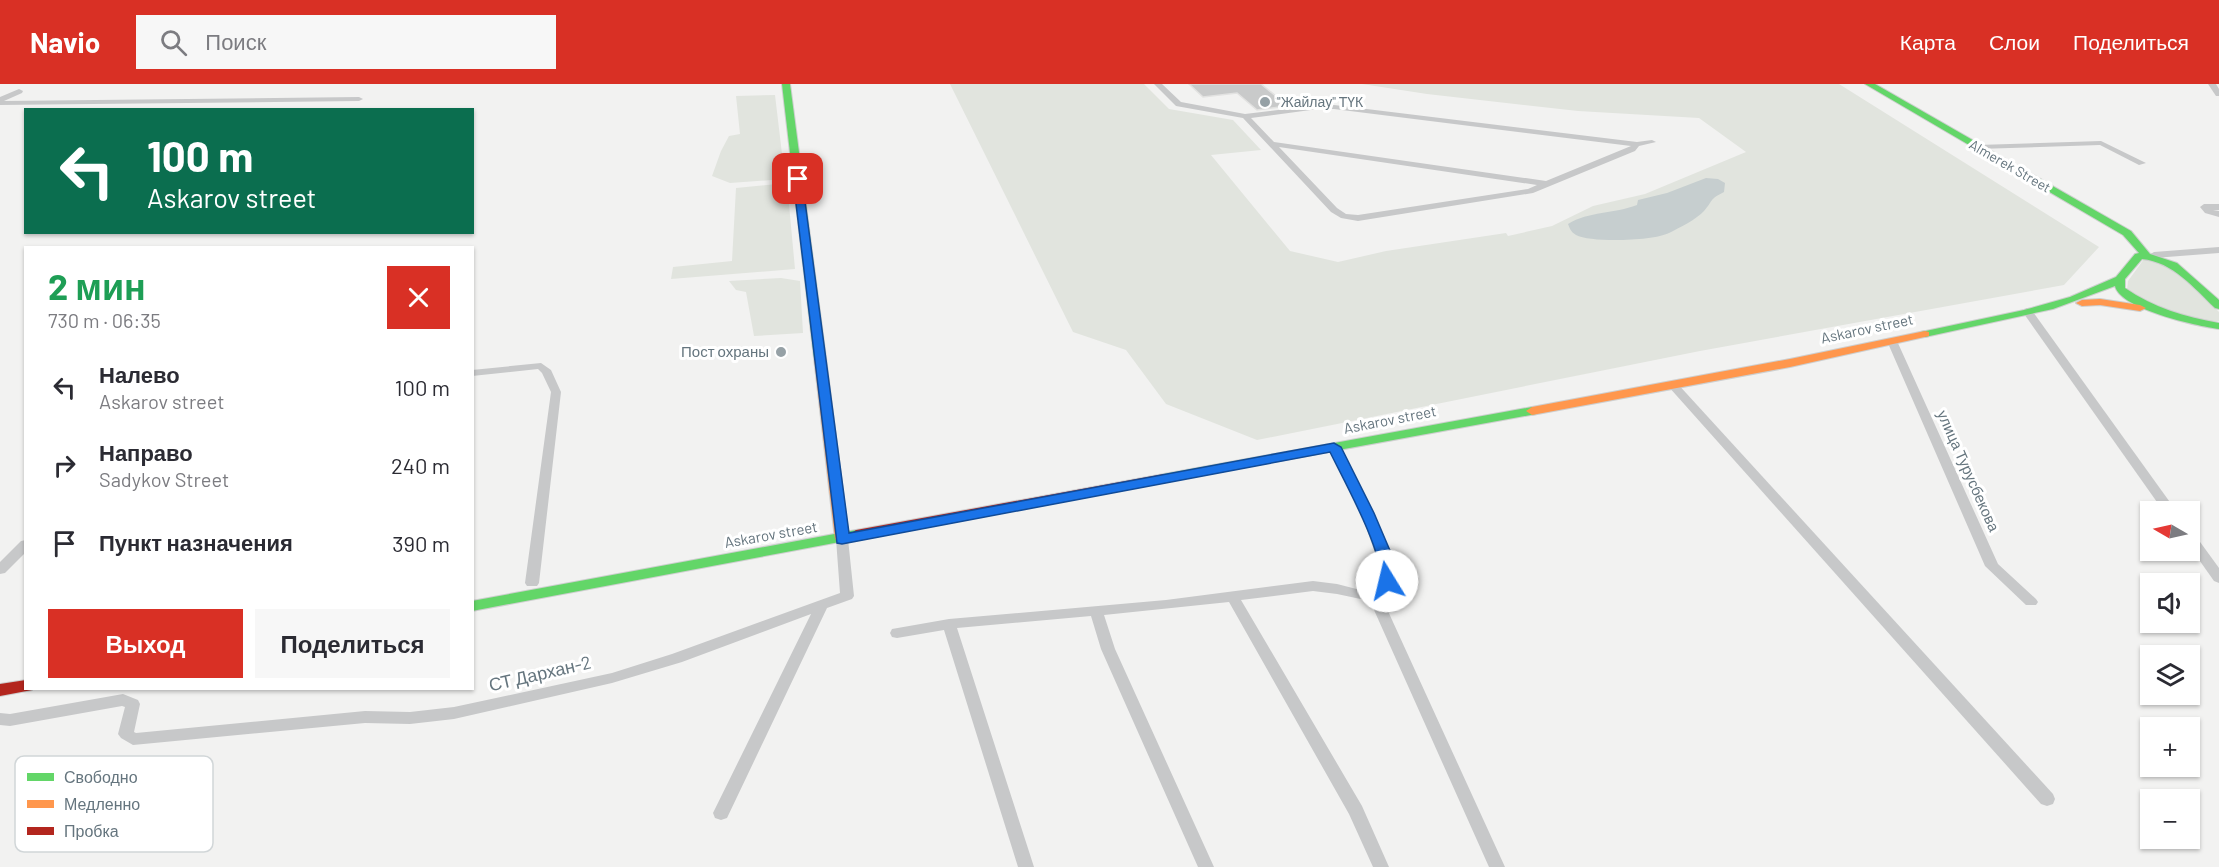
<!DOCTYPE html>
<html lang="ru">
<head>
<meta charset="utf-8">
<style>
	body { margin:0; font-family:Barlow,sans-serif; background:#f7f7f7; color:#2b2b33; height:100vh; display:flex; flex-direction:column; font-size:22px; white-space:nowrap }
	* { box-sizing:border-box; margin:0 }
	p { font-size:20px; color:#7c7c81 }
	.icon { flex:none; width:33px; height:33px; fill:none; stroke:currentColor; stroke-width:2; stroke-linecap:round; stroke-linejoin:round }
	.map { position:relative; flex:1; overflow:hidden }
	.details { position:absolute; left:24px; top:162px; width:450px; height:444px; display:flex; flex-direction:column; background:#fff; border-radius:0px; box-shadow:0 2px 4px #0004 }
	.details>* { flex:none }
	.guide { position:absolute; left:24px; top:24px; width:450px; height:126px; border-radius:0px; box-shadow:0 2px 4px #0004; background:#0b6e4f; color:#fff; overflow:hidden }
	.needle { width:39px; rotate:279deg }
	.fabs { position:absolute; left:2140px; top:417px; display:grid; gap:12px }
	.fabs a { display:grid; place-items:center; width:60px; height:60px; border-radius:0px; background:#fff; box-shadow:0 2px 4px #0004; font-size:30px }
	.pin { position:absolute; display:grid; place-items:center; width:51px; height:51px; color:#fff; margin:-26px; border-radius:12px; box-shadow:0 3px 9px #0006 }
	.me { position:absolute; width:66px; margin:-33px; rotate:351deg; stroke-linejoin:round; filter:drop-shadow(0 0 4px #0008) }
	.turn { display:flex; align-items:center; gap:21px; height:126px; padding:0 24px; font-size:27px }
	.turn .icon { width:78px; height:78px; stroke-width:2.5 }
	.turn b { display:block; font-size:42px; line-height:51px }
	.round { display:grid; place-items:center; flex:none; width:63px; height:63px; border-radius:0px; background:#f7f7f7 }
	.summary { display:flex; align-items:center; justify-content:space-between; height:102px; padding:0 24px }
	h1 { font-size:36px; font-weight:700; line-height:45px; color:#1e9e55 }
	.primary-button { display:flex; gap:12px; margin-top:auto; padding:12px 24px }
	.primary-button a { flex:1; height:69px; border-radius:0px; background:#d93025; color:#fff; font-size:24px; font-weight:700; line-height:69px; text-align:center }
	.primary-button a+a { background:#f7f7f7; color:#2b2b33 }
	ul { padding:0; list-style:none }
	li { display:flex; align-items:center; gap:18px; height:78px; padding:0 24px }
	li div { flex:1 }
	li b { display:block; font-size:22px }
	li em { font-style:normal }
	header { display:flex; align-items:center; gap:36px; box-sizing:border-box; height:84px; padding:0 30px; background:#d93025; color:#fff }
	header strong { font-size:28px }
	nav { display:flex; gap:33px; margin-inline-start:auto; font-size:21px }
	.search { width:420px; height:54px; background:#f7f7f7; display:flex; align-items:center; gap:15px; box-sizing:border-box; padding:0 21px; border-radius:0px; color:#7c7c81; font-size:22px }
	.map>svg:first-child { display:block }
	.green { fill:#e1e4de }
	.water { fill:#c6cecf }
	.building { fill:#c9caca; stroke:#e2e2e1; stroke-width:1.5 }
	.lines { fill:none; stroke-linecap:round; stroke-linejoin:round }
	.fast-casing { stroke:#cecfcf; stroke-width:2 }
	.slow-casing { stroke:#cecfcf; stroke-width:2 }
	.jam-casing { stroke:#cecfcf; stroke-width:2 }
	.street { fill:#c7c8c9; fill-rule:evenodd }
	.fast { fill:#63d668; fill-rule:evenodd }
	.slow { fill:#ff974d; fill-rule:evenodd }
	.jam { fill:#b3261e; fill-rule:evenodd }
	.route { fill:#1a73e8; stroke:#114b97; stroke-width:1.5 }
	.poi-dot { fill:#96a1a6; stroke:#fff; stroke-width:2 }
	.labels { text-anchor:middle; stroke-width:6; stroke-linejoin:round; paint-order:stroke }
	.far-poi-label { font-size:14px; fill:#65757e; stroke:#fff; text-anchor:start }
	.far-street-label { font-size:14px; fill:#65757e; stroke:#fff }
	.street-label { font-size:15px; fill:#65757e; stroke:#fff }
	.poi-label { font-size:15px; fill:#65757e; stroke:#fff; text-anchor:end }
	.near-street-label { font-size:18px; fill:#65757e; stroke:#fff }
	.key { fill:#fff; stroke:#d1d6d8; stroke-width:1.5 }
	.key-label { font-size:16px; fill:#65757e }
</style>
</head>
<body>
<header>
<strong>Navio</strong>
<div class="search"><svg class="icon" aria-label="search" viewBox="0 0 24 24"><circle cx="10" cy="10" r="6"/><path d="M15 15l6 6"/></svg>Поиск</div>
<nav><a>Карта</a><a>Слои</a><a>Поделиться</a></nav>
</header>
<div class="map">
<svg width="2219" height="783" viewBox="0 0 2219 783">
	<rect width="100%" height="100%" fill="#f2f2f1"/>
	<g class="green">
		<path d="M 950,0 L 1144,0 L 1169,25 L 1233,36 L 1261,66 L 1211,71 L 1290,167 L 1338,178 L 1386,167 L 1506,149 L 1508,152 L 1552,142 L 1593,122 L 1645,110 L 1746,68 L 1699,34 L 1578,27 L 1427,10 L 1362,0 L 1839,0 L 2099,163 L 2064,201 L 1700,267 L 1257,356 L 1166,320 L 1126,266 L 1073,248 Z"/>
		<path d="M 775,11 L 785,95 L 730,99 L 712,92 L 721,67 L 729,52 L 740,50 L 736,12 Z"/>
		<path d="M 787,99 L 795,185 L 671,195 L 673,183 L 732,177 L 736,104 Z"/>
		<path d="M 2144,175 L 2172,181 L 2219,228 L 2219,237 L 2213,238 L 2159,225 L 2127,206 L 2128,197 Z"/>
		<path d="M 781,194 L 800,197 L 803,249 L 754,252 L 746,208 L 736,206 L 729,197 Z"/>
	</g>
	<path class="water" d="M 1706,94 L 1718,95 L 1725,99 L 1724,108 C 1708,116 1714,116 1704,127 C 1697,135 1679,144 1669,149 C 1653,157 1591,159 1576,151 C 1571,148 1570,145 1568,140 C 1589,127 1614,130 1637,121 L 1638,116 L 1667,109 Z"/>
	<path class="building" d="M 1189,0 L 1261,0 L 1288,22 L 1257,26 L 1237,9 L 1203,13 Z"/>
	<g class="lines">
		<defs>
			<g id="fast">
				<path d="M 782,0 L 790,0 L 826,274 L 820,278 L 814,274 Z"/>
				<path d="M 1865,0 L 1875,0 L 2131,147 L 2150,170 L 2177,179 L 2219,216 L 2219,225 L 2215,224 C 2194,204 2173,178 2142,175 L 2125,195 L 2125,204 C 2154,224 2185,233 2219,239 L 2219,245 C 2197,242 2120,225 2115,202 L 2053,225 L 1925,253 L 1921,252 L 1921,248 L 2024,226 L 2070,213 L 2116,193 L 2135,170 L 2139,169 L 2123,151 Z"/>
				<path d="M 1532,323 L 1538,327 L 1536,330 L 1164,398 L 1157,394 L 1164,390 Z"/>
				<path d="M 856,446 L 861,448 L 863,451 L 861,454 L 472,527 L 472,517 Z"/>
			</g>
			<g id="slow">
				<path d="M 2100,215 L 2140,221 L 2146,224 L 2140,227 L 2100,221 L 2082,222 L 2076,219 L 2082,216 Z"/>
				<path d="M 1925,247 L 1929,248 L 1929,252 L 1790,283 L 1532,331 L 1526,327 L 1532,323 L 1790,275 Z"/>
				<path d="M 820,270 L 826,274 L 849,455 L 842,460 L 835,455 L 814,274 Z"/>
			</g>
			<g id="jam">
				<path d="M 1164,390 L 1169,391 L 1171,394 L 1169,397 L 856,456 L 849,451 L 856,446 Z"/>
				<path d="M 26,596 L 26,604 L 33,604 L 32,606 L 0,612 L 0,600 Z"/>
			</g>
		</defs>
		<use href="#fast" class="fast-casing"/>
		<use href="#slow" class="slow-casing"/>
		<use href="#jam" class="jam-casing"/>
		<g class="street">
			<path d="M 1154,0 L 1162,0 L 1181,18 L 1245,30 L 1318,21 L 1334,21 L 1637,58 L 1652,56 L 1656,58 L 1639,62 L 1635,67 L 1533,109 L 1358,137 L 1341,134 L 1331,128 L 1243,34 L 1176,22 ZM 1318,25 L 1334,25 L 1631,62 L 1546,97 L 1274,58 L 1251,34 ZM 1279,63 L 1537,101 L 1528,105 L 1358,131 L 1346,130 L 1337,124 Z"/>
			<path d="M 2208,0 L 2216,0 L 2219,5 L 2219,12 L 2216,12 Z"/>
			<path d="M 19,5 L 23,7 L 22,9 L 4,17 L 359,13 L 363,15 L 359,17 L 0,21 L 0,13 Z"/>
			<path d="M 2101,57 L 2146,79 L 2139,81 L 2100,61 L 1978,65 L 1974,63 L 1978,61 Z"/>
			<path d="M 2204,120 L 2219,120 L 2219,126 L 2213,126 L 2219,127 L 2219,133 L 2205,129 L 2200,123 Z"/>
			<path d="M 2219,163 L 2219,169 L 2154,174 L 2149,171 L 2154,168 Z"/>
			<path d="M 2027,224 L 2031,225 L 2177,428 L 2164,428 L 2022,227 Z"/>
			<path d="M 1892,254 L 1897,257 L 1998,480 L 2036,515 L 2038,518 L 2036,521 L 2026,521 L 1985,482 L 1887,257 Z"/>
			<path d="M 541,279 L 551,286 L 561,308 L 539,499 L 537,502 L 527,502 L 525,499 L 551,308 L 542,289 L 538,285 L 472,292 L 472,286 Z"/>
			<path d="M 1672,297 L 1676,298 L 2053,710 L 2055,715 L 2053,720 L 2047,722 L 2041,720 L 1668,302 L 1667,300 Z"/>
			<path d="M 1334,360 L 1340,363 L 1373,429 L 1396,489 L 1394,497 L 1382,514 L 1505,783 L 1489,783 L 1370,517 L 1337,510 L 1313,507 L 1241,516 L 1362,722 L 1389,783 L 1373,783 L 1349,730 L 1229,518 L 1104,531 L 1115,565 L 1214,783 L 1198,783 L 1101,565 L 1091,532 L 957,544 L 1034,783 L 1018,783 L 944,546 L 897,554 L 892,553 L 890,549 L 892,545 L 949,535 L 1166,516 L 1313,497 L 1337,500 L 1372,509 L 1381,496 L 1382,489 L 1361,429 L 1328,363 Z"/>
			<path d="M 2190,450 L 2195,451 L 2219,484 L 2219,499 L 2214,497 L 2190,463 Z"/>
			<path d="M 842,451 L 848,455 L 854,512 L 852,515 L 827,524 L 727,734 L 721,736 L 715,734 L 713,729 L 811,530 L 682,578 L 612,599 L 454,635 L 410,640 L 365,639 L 133,661 L 121,654 L 118,650 L 125,623 L 122,622 L 10,642 L 0,641 L 0,629 L 10,630 L 123,610 L 138,616 L 140,620 L 134,648 L 136,649 L 365,627 L 410,628 L 454,623 L 612,589 L 672,570 L 840,509 L 836,455 Z"/>
			<path d="M 26,456 L 26,468 L 5,489 L 0,490 L 0,478 L 21,457 Z"/>
		</g>
		<use href="#fast" class="fast"/>
		<use href="#slow" class="slow"/>
		<use href="#jam" class="jam"/>
	</g>
	<path class="route" d="M 798,92 L 802,95 L 849,449 L 1334,359 L 1341,363 L 1374,429 L 1391,469 L 1396,489 L 1393,501 L 1387,502 L 1380,497 C 1385,470 1343,395 1330,368 L 842,460 L 837,459 L 793,95 Z"/>
	<g class="poi-dot">
		<circle cx="1265" cy="18" r="6"/>
		<circle cx="781" cy="268" r="6"/>
	</g>
	<g class="labels">
		<g class="far-poi-label">
			<text x="1277" y="23">"Жайлау" ТҮК</text>
		</g>
		<g class="far-street-label">
			<text transform="translate(2010 82) rotate(30)" y="5">Almerek Street</text>
		</g>
		<g class="street-label">
			<text transform="translate(1867 245) rotate(-12)" y="5">Askarov street</text>
			<text transform="translate(1390 336) rotate(-11)" y="5">Askarov street</text>
			<text transform="translate(1968 387) rotate(66)" y="5">улица Турусбекова</text>
			<text transform="translate(771 451) rotate(-10)" y="5">Askarov street</text>
		</g>
		<g class="poi-label">
			<text x="769" y="273">Пост охраны</text>
		</g>
		<g class="near-street-label">
			<text transform="translate(540 590) rotate(-13)" y="6">СТ Дархан-2</text>
		</g>
	</g>
	<rect x="15" y="672" width="198" height="96" rx="9" class="key"/>
	<rect x="27" y="689" width="27" height="8" fill="#63d668"/>
	<rect x="27" y="716" width="27" height="8" fill="#ff974d"/>
	<rect x="27" y="743" width="27" height="8" fill="#b3261e"/>
	<g class="key-label">
		<text x="64" y="699">Свободно</text>
		<text x="64" y="726">Медленно</text>
		<text x="64" y="753">Пробка</text>
	</g>
</svg>
<div class="fabs">
<a><svg class="needle" viewBox="-14 -14 28 28"><path d="M0-13l5 13h-10z" fill="#e53935"/><path d="M0 13l5-13h-10z" fill="#7c7c81"/></svg></a>
<a><svg class="icon" aria-label="sound" viewBox="0 0 24 24"><path d="M4 9h4l5-4v14l-5-4H4zM17 9q2 3 0 6"/></svg></a>
<a><svg class="icon" aria-label="layers" viewBox="0 0 24 24"><path d="M12 4l9 5-9 5-9-5zM3 14l9 5 9-5"/></svg></a>
<a>+</a>
<a>−</a>
</div>
<div class="pin" style="left:798px;top:95px;background:#d93025"><svg class="icon" aria-label="arrive" viewBox="0 0 24 24"><path d="M6 21V4h12l-3 4 3 4H6"/></svg></div>
<svg class="me" style="left:1387px;top:497px" viewBox="-20 -20 40 40"><circle r="19" fill="#fff"/><path d="M0-13L10 11 0 6-10 11z" fill="#1a73e8"/></svg>
<div class="guide">
<div class="turn"><svg class="icon" aria-label="left" viewBox="0 0 24 24"><path d="M17 20v-9H6M10 6l-5 5 5 5"/></svg><div><b>100 m</b>Askarov street</div></div>
</div>
<section class="details">
<div class="summary"><div><h1>2 мин</h1><p>730 m · 06:35</p></div><a class="round" style="background:#d93025;color:#fff"><svg class="icon" aria-label="close" viewBox="0 0 24 24"><path d="M6 6l12 12M18 6L6 18"/></svg></a></div>
<ul>
<li><svg class="icon" aria-label="left" viewBox="0 0 24 24"><path d="M17 20v-9H6M10 6l-5 5 5 5"/></svg><div><b>Налево</b><p>Askarov street</p></div><em>100 m</em></li>
<li><svg class="icon" aria-label="right" viewBox="0 0 24 24"><path d="M7 20v-9h11M14 6l5 5-5 5"/></svg><div><b>Направо</b><p>Sadykov Street</p></div><em>240 m</em></li>
<li><svg class="icon" aria-label="arrive" viewBox="0 0 24 24"><path d="M6 21V4h12l-3 4 3 4H6"/></svg><div><b>Пункт назначения</b></div><em>390 m</em></li>
</ul>
<div class="primary-button"><a>Выход</a><a>Поделиться</a></div>
</section>
</div>
</body>
</html>
